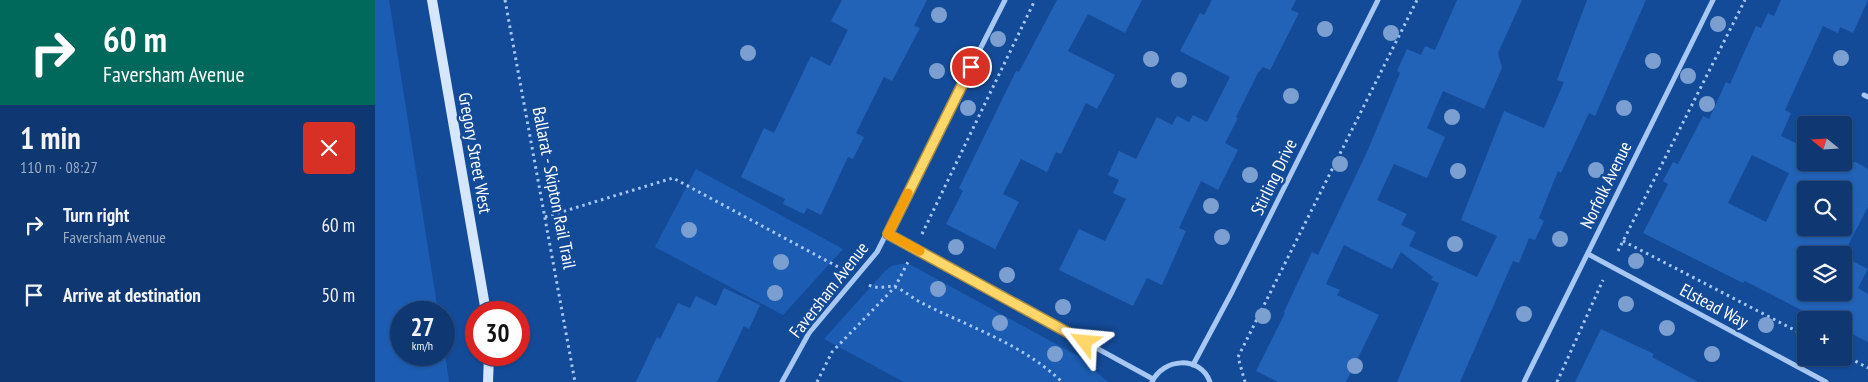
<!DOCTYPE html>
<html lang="en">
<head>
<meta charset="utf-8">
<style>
	body { margin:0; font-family:"PT Sans Narrow",sans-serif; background:#1d437b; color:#f1f3f6; height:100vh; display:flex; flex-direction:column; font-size:19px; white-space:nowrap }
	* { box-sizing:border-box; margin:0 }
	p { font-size:16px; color:#9bacc4 }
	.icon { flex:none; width:28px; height:28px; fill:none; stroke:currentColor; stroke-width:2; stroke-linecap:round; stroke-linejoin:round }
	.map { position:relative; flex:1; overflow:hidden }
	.panel { display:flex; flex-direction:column; background:#0f3873; width:375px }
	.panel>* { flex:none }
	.top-card { background:#00695c; color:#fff; overflow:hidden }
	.needle { width:32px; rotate:288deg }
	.fabs { position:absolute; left:1422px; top:116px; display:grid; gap:10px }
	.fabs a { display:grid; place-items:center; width:55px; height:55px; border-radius:5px; background:#0f3873; box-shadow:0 1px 4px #0004,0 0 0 1px #2f5285; font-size:25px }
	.speed { position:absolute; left:15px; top:301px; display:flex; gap:10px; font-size:25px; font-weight:700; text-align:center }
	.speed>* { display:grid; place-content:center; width:65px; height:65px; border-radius:50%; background:#0f3873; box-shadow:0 1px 4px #0004,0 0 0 1px #2f5285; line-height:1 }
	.speed small { font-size:12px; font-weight:400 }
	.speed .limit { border:8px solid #d22; background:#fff; color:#111 }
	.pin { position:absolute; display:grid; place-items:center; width:42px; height:42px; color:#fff; margin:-21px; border:2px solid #fff; border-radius:50%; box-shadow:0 1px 5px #0007 }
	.me { position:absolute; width:55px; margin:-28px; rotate:299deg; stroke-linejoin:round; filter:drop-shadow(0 0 4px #0008) }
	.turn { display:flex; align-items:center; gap:18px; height:105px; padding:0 20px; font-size:22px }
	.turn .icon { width:65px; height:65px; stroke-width:2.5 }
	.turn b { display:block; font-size:35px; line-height:42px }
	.round { display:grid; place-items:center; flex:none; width:52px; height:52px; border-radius:5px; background:#1d437b }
	.summary { display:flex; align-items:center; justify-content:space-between; height:85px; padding:0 20px }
	h1 { font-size:30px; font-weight:800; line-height:38px }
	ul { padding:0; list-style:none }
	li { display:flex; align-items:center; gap:15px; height:70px; padding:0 20px }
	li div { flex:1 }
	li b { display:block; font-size:19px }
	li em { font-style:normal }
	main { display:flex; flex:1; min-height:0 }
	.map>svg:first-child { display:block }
	.green { fill:#1c5db3 }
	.building { fill:#2262b7; fill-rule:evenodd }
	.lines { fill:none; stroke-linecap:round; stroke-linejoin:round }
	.path { stroke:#a7c8f3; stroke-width:3; stroke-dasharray:2.5 4; stroke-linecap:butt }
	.minor { stroke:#a7c8f3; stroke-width:5 }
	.secondary { stroke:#d6e6fc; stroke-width:10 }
	.tree { fill:#7a9fd0 }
	.route-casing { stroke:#a68b44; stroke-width:12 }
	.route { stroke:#ffd668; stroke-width:9 }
	.slow { stroke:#f59e0b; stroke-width:9 }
	.labels { text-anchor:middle; stroke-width:5; stroke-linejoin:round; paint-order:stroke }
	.street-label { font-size:18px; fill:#fff; stroke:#144b99 }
</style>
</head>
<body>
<main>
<section class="panel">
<div class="top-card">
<div class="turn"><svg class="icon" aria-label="right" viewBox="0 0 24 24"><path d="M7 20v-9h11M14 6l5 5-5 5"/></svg><div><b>60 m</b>Faversham Avenue</div></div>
</div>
<div class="summary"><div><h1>1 min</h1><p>110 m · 08:27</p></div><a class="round" style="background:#d93025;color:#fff"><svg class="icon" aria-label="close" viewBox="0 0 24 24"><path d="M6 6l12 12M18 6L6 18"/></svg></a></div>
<ul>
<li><svg class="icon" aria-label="right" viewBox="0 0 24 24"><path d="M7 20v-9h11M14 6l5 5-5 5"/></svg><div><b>Turn right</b><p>Faversham Avenue</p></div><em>60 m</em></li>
<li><svg class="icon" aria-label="arrive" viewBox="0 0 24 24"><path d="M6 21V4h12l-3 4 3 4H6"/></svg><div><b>Arrive at destination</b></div><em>50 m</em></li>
</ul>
</section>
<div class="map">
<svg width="1493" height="382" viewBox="0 0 1493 382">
	<rect width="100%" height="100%" fill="#144b99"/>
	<g class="green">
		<path d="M 0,0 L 14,0 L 63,312 L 26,312 L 26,355 L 69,355 L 69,347 L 74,382 L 0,382 Z"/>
		<path d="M 321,169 L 468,249 L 408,315 L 280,247 Z"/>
		<path d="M 526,264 L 536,265 L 703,356 L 733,382 L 529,382 L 449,339 L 510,271 L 517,266 Z"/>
	</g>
	<g class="building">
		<path d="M 467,0 L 552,0 L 539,26 L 545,28 L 517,81 L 509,77 L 481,133 L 489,137 L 478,159 L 473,157 L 446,215 L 432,208 L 429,214 L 408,204 L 410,199 L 366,177 L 389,128 L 399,133 L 436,56 L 455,66 L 473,30 L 456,21 Z"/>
		<path d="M 682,0 L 767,0 L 750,33 L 713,14 L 693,51 L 740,75 L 722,109 L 711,103 L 686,154 L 681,152 L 672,172 L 646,159 L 628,194 L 644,202 L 620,249 L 571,224 L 588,191 L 584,188 L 641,71 L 644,72 Z"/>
		<path d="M 837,0 L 921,0 L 916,10 L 924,13 L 895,70 L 888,67 L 883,73 L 861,117 L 863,118 L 850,143 L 863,150 L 843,190 L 826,181 L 804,228 L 811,231 L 787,285 L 772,278 L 758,306 L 684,270 L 704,229 L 730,241 L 751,199 L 738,193 L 744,180 L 733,175 L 744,151 L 761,159 L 782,117 L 797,125 L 802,116 L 814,122 L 818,115 L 832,122 L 855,77 L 805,51 L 825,13 L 829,15 Z"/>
		<path d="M 1082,0 L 1147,0 L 1123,53 L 1127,68 L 1109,109 L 1068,91 L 1052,128 L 1070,137 L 1052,178 L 1019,164 L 1002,200 L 1032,214 L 1026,225 L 1041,232 L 1034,246 L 1102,277 L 1122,236 L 1086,220 L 1129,111 L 1169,128 L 1189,82 L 1182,80 L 1212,0 L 1271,0 L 1220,116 L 1214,113 L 1186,173 L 1183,171 L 1164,218 L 1169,221 L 1160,240 L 1154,238 L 1144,263 L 1138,261 L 1085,382 L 1022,382 L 1064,283 L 1056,280 L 1058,277 L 1026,252 L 1017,269 L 969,245 L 951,284 L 965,290 L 962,295 L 1004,315 L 971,382 L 903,382 L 881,371 L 910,313 L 909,312 L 937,252 L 943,255 L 992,152 L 1025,73 L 1022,71 L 1032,49 L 1046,55 L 1050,46 L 1060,50 Z"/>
		<path d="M 1406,0 L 1493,0 L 1478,33 L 1465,27 L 1463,33 L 1448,26 L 1410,110 L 1416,113 L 1406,136 L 1431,148 L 1431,162 L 1481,162 L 1493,169 L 1493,207 L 1468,255 L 1431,255 L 1431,292 L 1469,292 L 1469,257 L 1493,269 L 1483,288 L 1493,294 L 1493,342 L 1469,330 L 1469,320 L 1450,320 L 1441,315 L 1440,317 L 1370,281 L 1368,283 L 1268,233 L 1293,184 L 1288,181 L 1298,162 L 1303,164 L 1328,116 L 1334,119 L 1351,82 L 1355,84 L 1381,26 L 1386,28 L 1393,13 L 1399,16 ZM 1377,155 L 1414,173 L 1391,222 L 1353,203 ZM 1431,190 L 1469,190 L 1469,228 L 1431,228 Z"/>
		<path d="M 349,288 L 385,305 L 374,329 L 369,326 L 342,382 L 261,382 L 282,337 L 285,339 L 303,303 L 315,308 L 321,296 L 341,306 Z"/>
		<path d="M 1226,329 L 1279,354 L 1277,357 L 1323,382 L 1200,382 Z"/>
	</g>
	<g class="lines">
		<g class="path">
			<path d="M 130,0 L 200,382"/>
			<path d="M 170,217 L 298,178 L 467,269"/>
			<path d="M 547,234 L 660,0"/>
			<path d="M 1248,241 L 1431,336"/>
			<path d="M 1243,251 L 1370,0"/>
			<path d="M 494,285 C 503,290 511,285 520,287 C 529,290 538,299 547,303 C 594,327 648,344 687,382"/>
			<path d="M 1469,355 L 1493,368"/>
			<path d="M 442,382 L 457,352 L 520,287 L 533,262"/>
			<path d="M 870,382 L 863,357 L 1042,0"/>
			<path d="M 1182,382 L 1228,280"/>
		</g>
		<g class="minor">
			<path d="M 1489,95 L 1493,97"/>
			<path d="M 513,234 L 778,379"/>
			<path d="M 1213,254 L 1451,382"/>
			<path d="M 818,365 L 857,292 L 1003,0"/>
			<path d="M 407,382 L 434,333 L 502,252 L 630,0"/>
			<path d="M 777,382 C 788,358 825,355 835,382"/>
			<path d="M 1149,382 L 1338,0"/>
		</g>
		<g class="secondary">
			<path d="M 57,0 L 111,312"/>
			<path d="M 113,382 L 114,355"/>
		</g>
	</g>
	<g class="tree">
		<circle cx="564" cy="15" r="8"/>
		<circle cx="1343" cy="24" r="8"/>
		<circle cx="950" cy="29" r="8"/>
		<circle cx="1016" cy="33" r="8"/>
		<circle cx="623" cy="39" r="8"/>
		<circle cx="373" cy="53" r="8"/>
		<circle cx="1466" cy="58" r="8"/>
		<circle cx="776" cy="59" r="8"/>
		<circle cx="1278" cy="61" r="8"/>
		<circle cx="562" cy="71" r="8"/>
		<circle cx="1313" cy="76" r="8"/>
		<circle cx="804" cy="80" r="8"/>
		<circle cx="916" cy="96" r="8"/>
		<circle cx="1332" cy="104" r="8"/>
		<circle cx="593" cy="108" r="8"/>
		<circle cx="1249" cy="108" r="8"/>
		<circle cx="1077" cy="117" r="8"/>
		<circle cx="965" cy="164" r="8"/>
		<circle cx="1221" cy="170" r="8"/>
		<circle cx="1083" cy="171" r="8"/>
		<circle cx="875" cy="175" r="8"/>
		<circle cx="836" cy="206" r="8"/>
		<circle cx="314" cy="230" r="8"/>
		<circle cx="847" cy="237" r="8"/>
		<circle cx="1185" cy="239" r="8"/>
		<circle cx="1080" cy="244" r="8"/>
		<circle cx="581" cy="247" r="8"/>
		<circle cx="1261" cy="261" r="8"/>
		<circle cx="406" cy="262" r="8"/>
		<circle cx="632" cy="275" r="8"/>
		<circle cx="563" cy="289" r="8"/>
		<circle cx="400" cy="293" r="8"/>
		<circle cx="1251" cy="304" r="8"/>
		<circle cx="688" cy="307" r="8"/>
		<circle cx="1149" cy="314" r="8"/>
		<circle cx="888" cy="316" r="8"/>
		<circle cx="625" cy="323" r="8"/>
		<circle cx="1391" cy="325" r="8"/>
		<circle cx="1292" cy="328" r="8"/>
		<circle cx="680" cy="354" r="8"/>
		<circle cx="1337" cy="354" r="8"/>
		<circle cx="980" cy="366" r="8"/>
	</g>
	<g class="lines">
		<defs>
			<path id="route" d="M 596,67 L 513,234 L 710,342"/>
		</defs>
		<use href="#route" class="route-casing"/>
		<use href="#route" class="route"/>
		<path class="slow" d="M 533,193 L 513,234 L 545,251"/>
	</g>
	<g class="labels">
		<g class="street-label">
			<text transform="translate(100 153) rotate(80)" y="6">Gregory Street West</text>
			<text transform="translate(899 177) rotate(-64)" y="6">Stirling Drive</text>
			<text transform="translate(1231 185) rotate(-64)" y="6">Norfolk Avenue</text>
			<text transform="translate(179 188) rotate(79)" y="6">Ballarat - Skipton Rail Trail</text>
			<text transform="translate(454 290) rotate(-52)" y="6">Faversham Avenue</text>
			<text transform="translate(1339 306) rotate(28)" y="6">Elstead Way</text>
		</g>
	</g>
</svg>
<div class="fabs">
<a><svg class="needle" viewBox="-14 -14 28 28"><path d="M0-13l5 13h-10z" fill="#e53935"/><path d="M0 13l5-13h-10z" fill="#9bacc4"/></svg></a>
<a><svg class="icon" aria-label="search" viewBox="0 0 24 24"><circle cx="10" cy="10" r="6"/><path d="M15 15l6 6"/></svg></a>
<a><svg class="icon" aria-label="layers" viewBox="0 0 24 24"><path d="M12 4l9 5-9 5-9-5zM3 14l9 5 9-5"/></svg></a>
<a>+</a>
</div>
<div class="speed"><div>27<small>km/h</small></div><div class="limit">30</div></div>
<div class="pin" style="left:596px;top:67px;background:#d93025"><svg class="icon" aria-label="arrive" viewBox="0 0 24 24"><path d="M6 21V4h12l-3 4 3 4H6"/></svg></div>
<svg class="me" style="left:710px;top:342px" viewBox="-20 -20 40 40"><path d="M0-17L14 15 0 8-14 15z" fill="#ffd668" stroke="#fff" stroke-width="4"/></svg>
</div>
</main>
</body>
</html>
